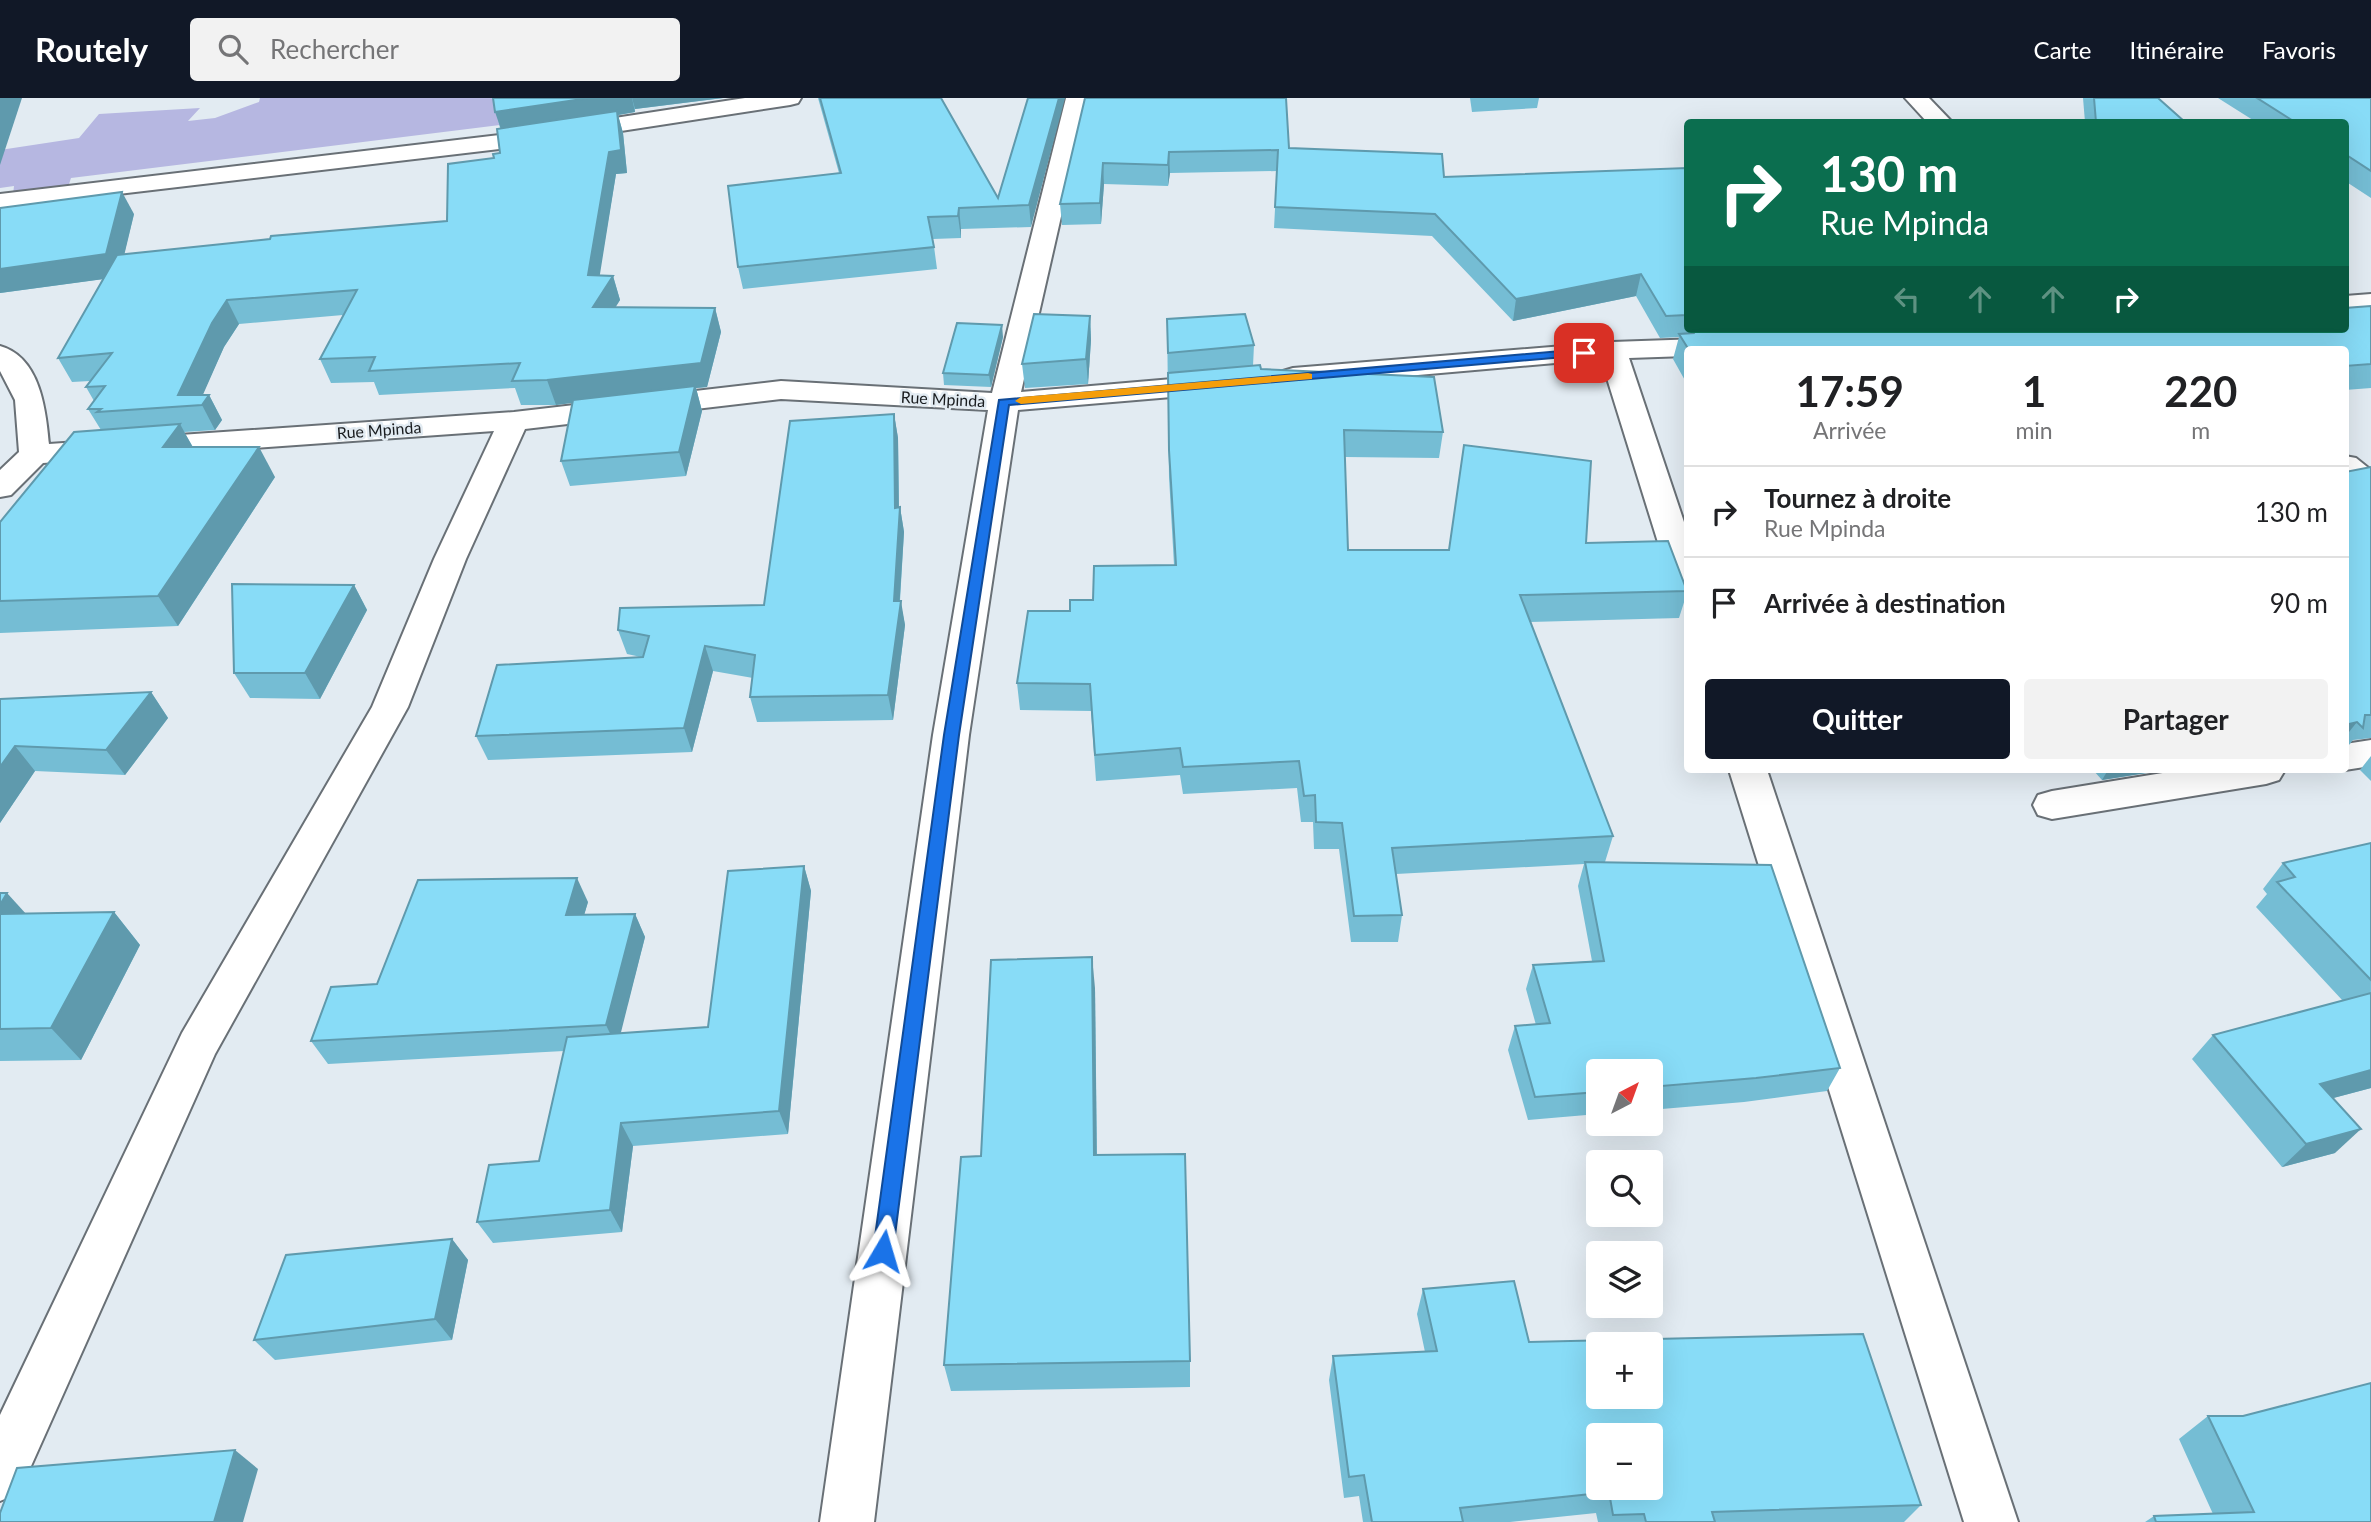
<!DOCTYPE html>
<html lang="fr">
<head>
<meta charset="utf-8">
<style>
	body { margin:0; font-family:Lato,sans-serif; background:#f2f2f2; color:#202124; height:100vh; display:flex; flex-direction:column; font-size:26px; white-space:nowrap }
	* { box-sizing:border-box; margin:0 }
	p { font-size:23px; color:#757577 }
	.icon { flex:none; width:38px; height:38px; fill:none; stroke:currentColor; stroke-width:2; stroke-linecap:round; stroke-linejoin:round }
	.map { position:relative; flex:1; overflow:hidden }
	.drawer { position:absolute; left:1684px; top:248px; width:665px; height:427px; display:flex; flex-direction:column; background:#fff; border-radius:7px; box-shadow:0 7px 28px #0002 }
	.drawer>* { flex:none }
	.guide { position:absolute; left:1684px; top:21px; width:665px; height:214px; border-radius:7px; box-shadow:0 7px 28px #0002; background:#0b6e4f; color:#fff; overflow:hidden }
	.needle { width:46px; rotate:41deg }
	.controls { position:absolute; left:1586px; top:961px; display:grid; gap:14px }
	.controls a { display:grid; place-items:center; width:77px; height:77px; border-radius:7px; background:#fff; box-shadow:0 7px 28px #0002; font-size:35px }
	.pin { position:absolute; display:grid; place-items:center; width:60px; height:60px; color:#fff; margin:-30px; border-radius:14px; box-shadow:0 4px 10px #0006 }
	.me { position:absolute; width:77px; margin:-38px; rotate:7deg; stroke-linejoin:round; filter:drop-shadow(0 0 5px #0008) }
	.turn { display:flex; align-items:center; gap:24px; height:147px; padding:0 21px; font-size:32px }
	.turn .icon { width:91px; height:91px; stroke-width:2.5 }
	.turn b { display:block; font-size:49px; line-height:60px }
	.lanes { display:flex; align-items:center; height:66px; padding:0 21px; background:#0003; justify-content:center; gap:35px; direction:ltr }
	.lanes .off { opacity:.35 }
	.eta { display:flex; justify-content:space-evenly; align-items:center; height:119px; text-align:center }
	.eta b { font-size:42px; font-weight:700; line-height:49px }
	.action { display:flex; gap:14px; margin-top:auto; padding:14px 21px }
	.action a { flex:1; height:80px; border-radius:7px; background:#111827; color:#fff; font-size:28px; font-weight:700; line-height:80px; text-align:center }
	.action a+a { background:#f2f2f2; color:#202124 }
	ul { padding:0; list-style:none }
	li { display:flex; align-items:center; gap:21px; height:91px; padding:0 21px; border-top:2px solid #e0e0e0 }
	li div { flex:1 }
	li b { display:block; font-size:26px }
	li em { font-style:normal }
	header { display:flex; align-items:center; gap:42px; box-sizing:border-box; height:98px; padding:0 35px; background:#111827; color:#fff }
	header strong { font-size:33px }
	nav { display:flex; gap:38px; margin-inline-start:auto; font-size:24px }
	.search { width:490px; height:63px; background:#f2f2f2; display:flex; align-items:center; gap:18px; box-sizing:border-box; padding:0 24px; border-radius:7px; color:#757577; font-size:26px }
	.map>svg:first-child { display:block }
	.green { fill:#b6b7e1 }
	.lines { fill:none; stroke-linecap:round; stroke-linejoin:round }
	.minor-casing { stroke:#697076; stroke-width:4 }
	.minor { fill:#fff; fill-rule:evenodd }
	.wall { fill:#75bdd4 }
	.shaded-wall { fill:#5f9aad }
	.building { fill:#88dcf7; stroke:#5f9aad; stroke-width:2; fill-rule:evenodd }
	.route { fill:#1a73e8; stroke:#114b97; stroke-width:2 }
	.slow { fill:#f59e0b }
	.labels { text-anchor:middle; stroke-width:5; stroke-linejoin:round; paint-order:stroke }
	.far-street-label { font-size:16px; fill:#191c1f; stroke:#e2ebf2 }
</style>
</head>
<body>
<header>
<strong>Routely</strong>
<div class="search"><svg class="icon" aria-label="search" viewBox="0 0 24 24"><circle cx="10" cy="10" r="6"/><path d="M15 15l6 6"/></svg>Rechercher</div>
<nav><a>Carte</a><a>Itinéraire</a><a>Favoris</a></nav>
</header>
<div class="map">
<svg width="2371" height="1424" viewBox="0 0 2371 1424">
	<rect width="100%" height="100%" fill="#e2ebf2"/>
	<path class="green" d="M 260,0 L 499,0 L 581,17 L 71,80 L 68,89 L 13,97 L 14,88 L 0,90 L 0,52 L 79,40 L 99,16 L 200,10 L 188,23 L 215,20 L 259,4 Z"/>
	<g class="lines">
		<defs>
			<g id="minor">
				<path d="M 745,0 L 801,0 L 798,5 L 790,7 L 517,49 L 0,110 L 0,96 L 517,35 Z"/>
				<path d="M 1066,0 L 1088,0 L 1021,294 L 1219,277 L 1229,280 L 1234,286 L 1229,292 L 1219,295 L 1018,312 L 969,637 L 874,1424 L 820,1424 L 933,637 L 988,312 L 781,301 L 525,331 L 466,461 L 408,609 L 215,956 L 19,1395 L 0,1403 L 0,1317 L 182,935 L 372,609 L 434,461 L 494,333 L 43,365 L 11,397 L 0,399 L 0,372 L 19,354 L 15,302 L 0,273 L 0,248 C 40,259 46,312 49,346 L 514,314 L 781,283 L 992,295 Z"/>
				<path d="M 1905,0 L 1929,0 L 1952,24 L 1927,24 Z"/>
				<path d="M 2371,196 L 2371,212 L 2345,214 L 2345,198 Z"/>
				<path d="M 1729,240 L 1739,242 L 1743,248 L 1740,252 L 1687,252 L 1687,258 L 1629,260 L 1687,433 L 1687,494 L 1675,491 L 1670,483 L 1601,261 L 1293,288 L 1283,285 L 1279,279 L 1283,273 L 1293,270 L 1612,244 Z"/>
				<path d="M 2345,358 L 2356,360 L 2371,372 L 2371,397 L 2360,395 L 2345,382 Z"/>
				<path d="M 2371,642 L 2371,668 L 2345,672 L 2344,672 L 2345,646 Z"/>
				<path d="M 1729,672 L 1767,672 L 2018,1424 L 1964,1424 Z"/>
				<path d="M 2181,672 L 2285,672 L 2279,682 L 2266,686 L 2052,721 L 2038,717 L 2033,707 L 2038,697 L 2052,693 Z"/>
			</g>
		</defs>
		<use href="#minor" class="minor-casing"/>
		<use href="#minor" class="minor"/>
	</g>
	<g class="wall">
		<path d="M 493,0 L 723,0 L 635,11 L 635,14 L 618,17 L 623,35 L 627,75 L 616,76 L 599,177 L 613,178 L 620,202 L 615,209 L 715,210 L 721,234 L 707,289 L 696,290 L 702,313 L 686,378 L 570,388 L 561,363 L 573,304 L 556,307 L 521,307 L 515,290 L 379,297 L 374,284 L 331,285 L 320,261 L 343,217 L 239,226 L 224,249 L 202,297 L 209,297 L 222,322 L 215,332 L 184,334 L 193,349 L 275,379 L 178,528 L 0,535 L 0,424 L 101,332 L 88,311 L 94,303 L 86,289 L 90,283 L 72,284 L 58,260 L 103,181 L 0,195 L 0,110 L 134,116 L 124,156 L 447,123 L 494,60 L 500,55 L 500,30 Z"/>
		<path d="M 818,0 L 941,0 L 998,100 L 1028,0 L 1031,129 L 961,131 L 961,140 L 933,141 L 937,171 L 743,191 L 738,169 L 839,75 Z"/>
		<path d="M 1085,0 L 1289,50 L 1444,79 L 1687,70 L 1687,231 L 2345,231 L 2371,208 L 2371,290 L 2345,292 L 2345,252 L 1687,252 L 1687,286 L 1673,261 L 1679,239 L 1660,240 L 1636,198 L 1513,223 L 1432,138 L 1274,130 L 1277,73 L 1170,75 L 1168,88 L 1104,86 L 1101,126 L 1062,127 L 1060,106 Z"/>
		<path d="M 1470,0 L 1539,0 L 1537,10 L 1472,14 Z"/>
		<path d="M 2083,0 L 2158,0 L 2185,24 L 2085,24 Z"/>
		<path d="M 2218,0 L 2371,0 L 2371,100 L 2345,83 L 2345,24 L 2256,24 Z"/>
		<path d="M 1090,218 L 1091,242 L 1088,286 L 1025,290 L 1022,266 Z"/>
		<path d="M 1167,221 L 1254,247 L 1253,268 L 1261,271 L 1443,334 L 1439,360 L 1345,359 L 1348,452 L 1449,452 L 1586,445 L 1687,491 L 1687,495 L 1679,520 L 1530,524 L 1613,738 L 1605,764 L 1840,970 L 1827,993 L 1744,1004 L 1650,1012 L 1650,973 L 1598,973 L 1598,1016 L 1528,1022 L 1508,952 L 1515,928 L 1536,927 L 1526,891 L 1533,867 L 1592,863 L 1578,788 L 1584,766 L 1396,776 L 1402,817 L 1398,844 L 1351,844 L 1339,751 L 1314,751 L 1313,724 L 1301,724 L 1297,690 L 1183,696 L 1180,677 L 1096,683 L 1091,613 L 1020,612 L 1017,585 L 1070,513 L 1093,502 L 1174,467 L 1169,379 Z"/>
		<path d="M 1003,239 L 991,289 L 944,287 L 943,275 Z"/>
		<path d="M 894,316 L 898,340 L 899,409 L 900,409 L 904,434 L 900,503 L 905,527 L 893,622 L 757,624 L 750,599 L 753,580 L 713,573 L 692,654 L 488,662 L 476,638 L 641,559 L 627,556 L 618,532 L 764,507 Z"/>
		<path d="M 2371,369 L 2371,640 L 2353,642 L 2345,652 L 2345,374 Z"/>
		<path d="M 354,487 L 367,512 L 320,601 L 250,600 L 234,575 Z"/>
		<path d="M 151,594 L 168,620 L 125,677 L 35,673 L 0,725 L 0,601 Z"/>
		<path d="M 2371,658 L 2371,683 L 2360,672 Z"/>
		<path d="M 2093,672 L 2165,672 L 2102,682 Z"/>
		<path d="M 2371,745 L 2371,990 L 2333,1000 L 2335,1055 L 2282,1069 L 2192,961 L 2213,937 L 2343,903 L 2256,809 L 2267,796 L 2263,791 L 2283,765 Z"/>
		<path d="M 804,768 L 811,793 L 788,1036 L 633,1048 L 622,1134 L 493,1145 L 477,1124 L 539,1063 L 564,953 L 328,966 L 311,943 L 377,886 L 588,804 L 584,817 L 635,816 L 645,839 L 620,935 L 708,929 Z"/>
		<path d="M 0,795 L 26,816 L 114,814 L 140,847 L 81,962 L 0,963 Z"/>
		<path d="M 1095,890 L 1097,1057 L 1190,1263 L 1190,1289 L 951,1293 L 944,1267 L 981,1058 Z"/>
		<path d="M 452,1141 L 468,1162 L 452,1242 L 275,1262 L 254,1242 Z"/>
		<path d="M 1423,1191 L 1529,1244 L 1921,1407 L 1904,1424 L 1598,1424 L 1596,1415 L 1510,1424 L 1363,1424 L 1359,1398 L 1344,1400 L 1329,1282 L 1333,1258 L 1425,1254 L 1417,1216 Z"/>
		<path d="M 2208,1318 L 2243,1318 L 2371,1424 L 2145,1424 L 2154,1418 L 2213,1416 L 2179,1341 Z"/>
	</g>
	<g class="shaded-wall">
		<path d="M 0,0 L 22,0 L 0,67 Z"/>
		<path d="M 589,0 L 632,0 L 635,14 L 618,17 L 623,35 L 627,75 L 616,76 L 596,201 L 502,34 L 495,14 Z"/>
		<path d="M 632,0 L 723,0 L 635,11 Z"/>
		<path d="M 1059,0 L 1065,0 L 1031,129 L 1029,107 Z"/>
		<path d="M 1169,54 L 1170,75 L 1168,88 L 1168,67 Z"/>
		<path d="M 1103,65 L 1104,86 L 1101,126 L 1100,105 Z"/>
		<path d="M 122,94 L 134,116 L 119,179 L 0,195 L 0,171 Z"/>
		<path d="M 959,110 L 961,131 L 961,140 L 958,118 Z"/>
		<path d="M 1641,176 L 1636,198 L 1513,223 L 1516,201 Z"/>
		<path d="M 613,178 L 620,202 L 601,233 L 593,209 Z"/>
		<path d="M 227,202 L 239,226 L 224,249 L 198,308 L 178,297 L 212,225 Z"/>
		<path d="M 715,210 L 721,234 L 707,289 L 696,290 L 702,313 L 686,378 L 679,354 L 695,290 L 556,307 L 547,282 Z"/>
		<path d="M 1090,218 L 1091,242 L 1088,286 L 1086,261 Z"/>
		<path d="M 1002,227 L 1003,239 L 991,289 L 989,277 Z"/>
		<path d="M 209,297 L 222,322 L 215,332 L 202,307 Z"/>
		<path d="M 894,316 L 898,340 L 899,421 L 900,409 L 904,434 L 899,513 L 901,503 L 905,527 L 893,622 L 888,597 L 894,503 L 895,410 Z"/>
		<path d="M 180,326 L 197,357 L 163,349 Z"/>
		<path d="M 259,349 L 275,379 L 178,528 L 158,498 Z"/>
		<path d="M 354,487 L 367,512 L 320,601 L 305,575 Z"/>
		<path d="M 705,548 L 713,573 L 692,654 L 684,630 Z"/>
		<path d="M 151,594 L 168,620 L 125,677 L 106,652 Z"/>
		<path d="M 2357,624 L 2345,639 L 2345,627 Z"/>
		<path d="M 15,648 L 35,673 L 0,725 L 0,669 Z"/>
		<path d="M 2108,672 L 2165,672 L 2102,682 Z"/>
		<path d="M 804,768 L 811,793 L 788,1036 L 779,1013 Z"/>
		<path d="M 577,780 L 588,804 L 577,841 L 566,817 Z"/>
		<path d="M 7,795 L 37,828 L 0,823 L 0,807 Z"/>
		<path d="M 114,814 L 140,847 L 81,962 L 51,930 Z"/>
		<path d="M 635,816 L 645,839 L 617,950 L 606,927 Z"/>
		<path d="M 1092,859 L 1095,890 L 1097,1086 L 1094,1057 Z"/>
		<path d="M 2371,972 L 2371,990 L 2296,1010 L 2320,986 Z"/>
		<path d="M 621,1025 L 633,1048 L 622,1134 L 610,1112 Z"/>
		<path d="M 2361,1031 L 2335,1055 L 2282,1069 L 2306,1046 Z"/>
		<path d="M 452,1141 L 468,1162 L 452,1242 L 435,1221 Z"/>
		<path d="M 235,1352 L 258,1371 L 243,1424 L 214,1424 Z"/>
	</g>
	<g class="building">
		<path d="M 493,0 L 589,0 L 495,14 Z"/>
		<path d="M 820,0 L 941,0 L 998,100 L 1028,0 L 1059,0 L 1029,107 L 959,110 L 958,118 L 928,119 L 934,149 L 738,169 L 728,88 L 841,75 Z"/>
		<path d="M 1085,0 L 1286,0 L 1289,50 L 1442,56 L 1444,79 L 1687,70 L 1687,217 L 1666,218 L 1641,176 L 1516,201 L 1435,116 L 1275,109 L 1278,52 L 1169,54 L 1168,67 L 1103,65 L 1100,105 L 1060,106 Z"/>
		<path d="M 2094,0 L 2158,0 L 2185,24 L 2096,24 Z"/>
		<path d="M 2257,0 L 2371,0 L 2371,73 L 2345,56 L 2345,24 L 2295,24 Z"/>
		<path d="M 617,13 L 621,52 L 609,54 L 588,177 L 613,178 L 593,209 L 715,210 L 701,265 L 547,282 L 512,283 L 520,265 L 369,273 L 375,259 L 320,261 L 357,192 L 227,202 L 212,225 L 178,297 L 209,297 L 202,307 L 97,314 L 101,311 L 88,311 L 105,288 L 86,289 L 112,255 L 58,260 L 117,157 L 270,141 L 271,138 L 447,123 L 448,66 L 494,60 L 493,56 L 500,55 L 497,31 Z"/>
		<path d="M 122,94 L 106,156 L 0,171 L 0,110 Z"/>
		<path d="M 2371,208 L 2371,266 L 2345,268 L 2345,252 L 1689,252 L 1679,236 L 1694,235 L 1696,231 L 2345,231 L 2345,210 Z"/>
		<path d="M 1034,216 L 1090,218 L 1086,261 L 1022,266 Z"/>
		<path d="M 1245,216 L 1254,247 L 1168,255 L 1167,221 Z"/>
		<path d="M 957,225 L 1002,227 L 989,277 L 943,275 Z"/>
		<path d="M 1260,267 L 1261,271 L 1434,279 L 1443,334 L 1344,332 L 1348,452 L 1449,452 L 1464,347 L 1591,363 L 1586,445 L 1668,443 L 1687,493 L 1520,497 L 1613,738 L 1392,750 L 1402,817 L 1354,818 L 1342,725 L 1316,724 L 1315,697 L 1304,698 L 1299,663 L 1183,669 L 1180,650 L 1095,657 L 1090,586 L 1017,585 L 1028,513 L 1070,513 L 1070,502 L 1093,502 L 1094,468 L 1176,467 L 1169,352 L 1168,275 Z"/>
		<path d="M 695,288 L 679,354 L 561,363 L 573,302 Z"/>
		<path d="M 894,316 L 895,410 L 900,409 L 894,503 L 901,503 L 888,597 L 750,599 L 755,557 L 705,548 L 684,630 L 476,638 L 497,567 L 643,559 L 649,538 L 618,532 L 620,510 L 764,507 L 790,323 Z"/>
		<path d="M 180,326 L 163,349 L 259,349 L 158,498 L 0,503 L 0,424 L 74,334 Z"/>
		<path d="M 2371,369 L 2371,617 L 2365,617 L 2363,630 L 2357,624 L 2345,627 L 2345,374 Z"/>
		<path d="M 232,486 L 354,487 L 305,575 L 234,575 Z"/>
		<path d="M 151,594 L 106,652 L 15,648 L 0,669 L 0,601 Z"/>
		<path d="M 2371,745 L 2371,882 L 2277,784 L 2295,779 L 2283,765 Z"/>
		<path d="M 1585,764 L 1771,767 L 1840,970 L 1756,980 L 1650,989 L 1650,973 L 1598,973 L 1598,994 L 1535,999 L 1515,928 L 1550,925 L 1533,867 L 1604,863 Z"/>
		<path d="M 804,768 L 779,1013 L 621,1025 L 610,1112 L 477,1124 L 489,1067 L 539,1063 L 567,939 L 708,929 L 728,773 Z"/>
		<path d="M 577,780 L 566,817 L 635,816 L 606,927 L 311,943 L 331,889 L 377,886 L 418,782 Z"/>
		<path d="M 0,795 L 7,795 L 0,807 Z"/>
		<path d="M 114,814 L 51,930 L 0,931 L 0,816 Z"/>
		<path d="M 1092,859 L 1094,1057 L 1185,1056 L 1190,1263 L 944,1267 L 961,1059 L 981,1058 L 991,862 Z"/>
		<path d="M 2371,895 L 2371,972 L 2320,986 L 2361,1031 L 2306,1046 L 2213,937 Z"/>
		<path d="M 452,1141 L 435,1221 L 254,1242 L 286,1157 Z"/>
		<path d="M 1514,1183 L 1529,1244 L 1863,1236 L 1921,1407 L 1712,1414 L 1715,1424 L 1646,1424 L 1644,1416 L 1613,1417 L 1609,1394 L 1460,1410 L 1463,1424 L 1372,1424 L 1364,1377 L 1349,1379 L 1333,1258 L 1437,1253 L 1423,1191 ZM 1598,1246 L 1650,1246 L 1650,1298 L 1598,1298 ZM 1598,1337 L 1650,1337 L 1650,1390 L 1598,1390 Z"/>
		<path d="M 2371,1285 L 2371,1424 L 2156,1424 L 2154,1418 L 2254,1414 L 2208,1318 L 2243,1318 Z"/>
		<path d="M 235,1352 L 214,1424 L 0,1424 L 0,1415 L 17,1370 Z"/>
	</g>
	<path class="route" d="M 1584,251 L 1590,255 L 1588,257 L 1009,307 L 959,637 L 893,1153 L 890,1159 L 883,1162 L 876,1159 L 873,1153 L 944,637 L 999,302 Z"/>
	<path class="slow" d="M 1308,275 L 1312,276 L 1312,281 L 1021,306 L 1015,303 L 1021,299 Z"/>
	<g class="labels">
		<g class="far-street-label">
			<text transform="translate(943 301) rotate(3)" y="6">Rue Mpinda</text>
			<text transform="translate(379 332) rotate(-4)" y="6">Rue Mpinda</text>
		</g>
	</g>
</svg>
<div class="controls">
<a><svg class="needle" viewBox="-14 -14 28 28"><path d="M0-13l5 13h-10z" fill="#e53935"/><path d="M0 13l5-13h-10z" fill="#757577"/></svg></a>
<a><svg class="icon" aria-label="search" viewBox="0 0 24 24"><circle cx="10" cy="10" r="6"/><path d="M15 15l6 6"/></svg></a>
<a><svg class="icon" aria-label="layers" viewBox="0 0 24 24"><path d="M12 4l9 5-9 5-9-5zM3 14l9 5 9-5"/></svg></a>
<a>+</a>
<a>−</a>
</div>
<div class="pin" style="left:1584px;top:255px;background:#d93025"><svg class="icon" aria-label="arrive" viewBox="0 0 24 24"><path d="M6 21V4h12l-3 4 3 4H6"/></svg></div>
<svg class="me" style="left:883px;top:1153px" viewBox="-20 -20 40 40"><path d="M0-17L14 15 0 8-14 15z" fill="#1a73e8" stroke="#fff" stroke-width="4"/></svg>
<div class="guide">
<div class="turn"><svg class="icon" aria-label="right" viewBox="0 0 24 24"><path d="M7 20v-9h11M14 6l5 5-5 5"/></svg><div><b>130 m</b>Rue Mpinda</div></div>
<div class="lanes"><svg class="icon off" aria-label="left" viewBox="0 0 24 24"><path d="M17 20v-9H6M10 6l-5 5 5 5"/></svg><svg class="icon off" aria-label="ahead" viewBox="0 0 24 24"><path d="M12 20V5M6 11l6-6 6 6"/></svg><svg class="icon off" aria-label="ahead" viewBox="0 0 24 24"><path d="M12 20V5M6 11l6-6 6 6"/></svg><svg class="icon" aria-label="right" viewBox="0 0 24 24"><path d="M7 20v-9h11M14 6l5 5-5 5"/></svg></div>
</div>
<section class="drawer">
<div class="eta">
<div><b>17:59</b><p>Arrivée</p></div>
<div><b>1</b><p>min</p></div>
<div><b>220</b><p>m</p></div>
</div>
<ul>
<li><svg class="icon" aria-label="right" viewBox="0 0 24 24"><path d="M7 20v-9h11M14 6l5 5-5 5"/></svg><div><b>Tournez à droite</b><p>Rue Mpinda</p></div><em>130 m</em></li>
<li><svg class="icon" aria-label="arrive" viewBox="0 0 24 24"><path d="M6 21V4h12l-3 4 3 4H6"/></svg><div><b>Arrivée à destination</b></div><em>90 m</em></li>
</ul>
<div class="action"><a>Quitter</a><a>Partager</a></div>
</section>
</div>
</body>
</html>
